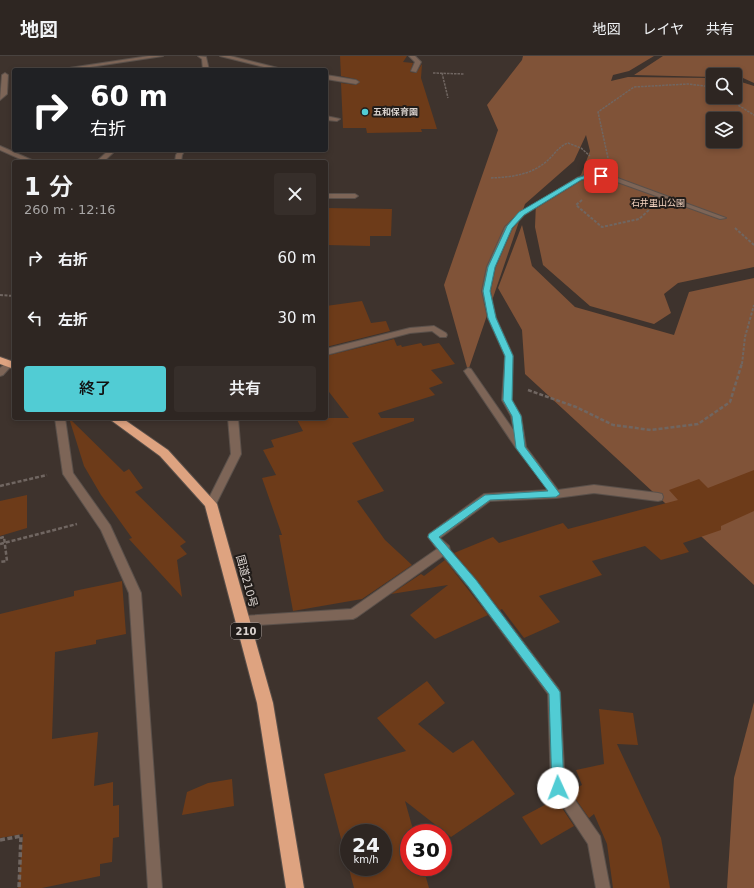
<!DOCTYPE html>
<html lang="ja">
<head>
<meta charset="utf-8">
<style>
	body { margin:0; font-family:"DejaVu Sans","Noto Sans JP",sans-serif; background:#362e2a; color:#f1f3f6; height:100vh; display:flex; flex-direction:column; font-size:15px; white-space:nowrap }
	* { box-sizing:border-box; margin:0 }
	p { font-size:13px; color:#a7a5a5 }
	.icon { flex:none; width:22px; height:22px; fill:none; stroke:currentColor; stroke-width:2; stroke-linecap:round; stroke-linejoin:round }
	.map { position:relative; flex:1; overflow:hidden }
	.side { position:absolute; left:12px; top:104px; width:316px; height:260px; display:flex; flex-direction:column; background:#2e2622; border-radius:4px; box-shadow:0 2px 6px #0003,0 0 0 1px #494340 }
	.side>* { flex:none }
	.top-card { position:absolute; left:12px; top:12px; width:316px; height:84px; border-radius:4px; box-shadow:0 2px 6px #0003,0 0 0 1px #494340; background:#202124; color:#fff; overflow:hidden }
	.fabs { position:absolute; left:706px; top:12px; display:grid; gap:8px }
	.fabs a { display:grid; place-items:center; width:36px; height:36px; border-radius:4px; background:#2e2622; box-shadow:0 2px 6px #0003,0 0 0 1px #494340; font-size:20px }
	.speed { position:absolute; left:340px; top:768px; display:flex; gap:8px; font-size:20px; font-weight:700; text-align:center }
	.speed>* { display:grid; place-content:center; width:52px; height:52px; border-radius:50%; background:#2e2622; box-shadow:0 2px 6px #0003,0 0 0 1px #494340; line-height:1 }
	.speed small { font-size:10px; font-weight:400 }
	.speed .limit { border:6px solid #d22; background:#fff; color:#111 }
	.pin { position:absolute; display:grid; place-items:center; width:34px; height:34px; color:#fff; margin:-17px; border-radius:8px; box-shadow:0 2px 6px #0006 }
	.me { position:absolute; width:44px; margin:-22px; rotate:358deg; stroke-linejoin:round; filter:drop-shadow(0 0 3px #0008) }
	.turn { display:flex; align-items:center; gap:14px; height:84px; padding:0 12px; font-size:18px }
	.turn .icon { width:52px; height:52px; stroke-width:2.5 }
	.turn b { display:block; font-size:28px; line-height:34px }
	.round { display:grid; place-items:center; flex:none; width:42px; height:42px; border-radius:4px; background:#362e2a }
	.headline { display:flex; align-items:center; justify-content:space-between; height:68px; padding:0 12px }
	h1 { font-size:24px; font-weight:600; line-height:30px }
	.button { display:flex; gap:8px; margin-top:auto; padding:8px 12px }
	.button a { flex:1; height:46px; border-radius:4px; background:#51ccd4; color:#111; font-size:16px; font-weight:600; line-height:46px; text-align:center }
	.button a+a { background:#362e2a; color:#f1f3f6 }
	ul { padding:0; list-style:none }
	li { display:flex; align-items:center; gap:12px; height:60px; padding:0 12px }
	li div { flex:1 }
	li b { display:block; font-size:15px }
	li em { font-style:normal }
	header { display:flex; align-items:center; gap:24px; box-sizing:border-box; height:56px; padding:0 20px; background:#2e2622; border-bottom:1px solid #494340 }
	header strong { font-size:19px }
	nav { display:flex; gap:22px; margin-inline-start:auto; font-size:14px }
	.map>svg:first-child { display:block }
	.green { fill:#805338; fill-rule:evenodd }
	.building { fill:#6d3b19; fill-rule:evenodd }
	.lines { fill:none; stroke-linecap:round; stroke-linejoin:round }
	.minor-casing { stroke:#5a504a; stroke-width:2 }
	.highway-casing { stroke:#5a504a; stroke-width:2 }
	.path-far3 { stroke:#706661; stroke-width:1.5; stroke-dasharray:2.5 1; stroke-linecap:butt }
	.path-far2 { stroke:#706661; stroke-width:2; stroke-dasharray:3 1.5; stroke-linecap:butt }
	.path-far1 { stroke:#706661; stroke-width:2.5; stroke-dasharray:4 2; stroke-linecap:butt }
	.path { stroke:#706661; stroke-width:3.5; stroke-dasharray:5 2.5; stroke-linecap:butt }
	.minor { fill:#7d6557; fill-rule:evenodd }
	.highway { fill:#dea380; fill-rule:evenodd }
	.route { fill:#51ccd4; stroke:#35858a }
	.poi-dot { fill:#51ccd4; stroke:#211c19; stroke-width:1.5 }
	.labels { text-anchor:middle; stroke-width:4; stroke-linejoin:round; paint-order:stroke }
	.far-poi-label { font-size:9px; font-weight:bold; fill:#d9d2ce; stroke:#211c19; text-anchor:start }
	.far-park-label { font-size:9px; fill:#f5d4c1; stroke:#211c19 }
	.shield { fill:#211c19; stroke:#a29b98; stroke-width:1 }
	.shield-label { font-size:10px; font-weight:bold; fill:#d9d2ce }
	.street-label { font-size:11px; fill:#d9d2ce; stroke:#211c19 }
</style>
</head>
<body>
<header>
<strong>地図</strong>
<nav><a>地図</a><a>レイヤ</a><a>共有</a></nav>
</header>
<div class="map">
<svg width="754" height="832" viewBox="0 0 754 832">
	<rect width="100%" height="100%" fill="#3e332d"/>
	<g class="green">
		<path d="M 523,0 L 654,0 L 629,15 L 613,19 L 611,25 L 628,21 L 713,22 L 713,41 L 735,41 L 735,24 L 754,30 L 754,211 L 678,227 L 664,238 L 671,257 L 654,268 L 590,250 L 543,209 L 535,171 L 536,146 L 581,119 L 590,95 L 586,79 L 574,105 L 525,148 L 468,315 L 444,229 L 498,74 L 487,49 L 522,4 ZM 713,63 L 735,63 L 735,85 L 713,85 Z"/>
		<path d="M 663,0 L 754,0 L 754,27 L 743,22 L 735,21 L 735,19 L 713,19 L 713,21 L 634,19 Z"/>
		<path d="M 522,169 L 532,210 L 575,251 L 674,279 L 689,236 L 754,222 L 754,529 L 525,318 L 522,274 L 498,232 Z"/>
		<path d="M 754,646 L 754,832 L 727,832 L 734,722 Z"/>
	</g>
	<g class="building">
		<path d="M 340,0 L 407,0 L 403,6 L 413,7 L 410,16 L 416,17 L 422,8 L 421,22 L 437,73 L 421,73 L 422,76 L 367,77 L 366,72 L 343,72 L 341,27 L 356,29 L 360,26 L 356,23 L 341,20 Z"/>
		<path d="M 326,152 L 392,153 L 391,180 L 370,180 L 370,190 L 326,189 Z"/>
		<path d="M 362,245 L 371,267 L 386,265 L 390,275 L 326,291 L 326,250 Z"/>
		<path d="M 394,283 L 397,290 L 401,289 L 402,291 L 421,287 L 423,290 L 439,287 L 455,308 L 431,314 L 443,327 L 429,332 L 435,339 L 378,357 L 381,362 L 414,362 L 414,365 L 352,387 L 384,435 L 357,445 L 385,484 L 412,509 L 362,543 L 293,555 L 279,479 L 282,479 L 262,422 L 276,419 L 263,394 L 274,391 L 271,384 L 303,375 L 296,362 L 349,362 L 326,332 L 326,300 Z"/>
		<path d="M 69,362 L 124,416 L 129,413 L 143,432 L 135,436 L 186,486 L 180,490 L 187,498 L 177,504 L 182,541 L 129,483 L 132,482 L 101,439 L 84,410 Z"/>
		<path d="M 754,414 L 754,455 L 721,470 L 721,474 L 683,487 L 689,496 L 661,504 L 645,490 L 592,505 L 602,519 L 539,540 L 560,566 L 524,582 L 502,553 L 500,554 L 454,497 L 493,481 L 499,487 L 563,467 L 568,473 L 678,444 L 669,434 L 699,423 L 708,432 Z"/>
		<path d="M 27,439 L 27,472 L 0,480 L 0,445 Z"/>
		<path d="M 445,504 L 488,559 L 435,583 L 410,559 L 448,529 L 391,538 L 421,518 L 424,520 Z"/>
		<path d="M 122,525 L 126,578 L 96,584 L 96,588 L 55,596 L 52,683 L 98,676 L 94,730 L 113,726 L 113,750 L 119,749 L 119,781 L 113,782 L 112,806 L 100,808 L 100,820 L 42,832 L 18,832 L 23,778 L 0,782 L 0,558 L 74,540 L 74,535 Z"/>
		<path d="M 427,625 L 445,647 L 418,668 L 453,697 L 473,684 L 515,738 L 451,781 L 405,745 L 414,777 L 409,777 L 409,811 L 423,811 L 429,832 L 354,832 L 324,718 L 406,695 L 377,662 ZM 349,777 L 383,777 L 383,811 L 349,811 Z"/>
		<path d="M 599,653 L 633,657 L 638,689 L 617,688 L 661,782 L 670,832 L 613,832 L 607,788 L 594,758 L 589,762 L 570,735 L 582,729 L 576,714 L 604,708 Z"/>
		<path d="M 232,723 L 234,750 L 182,759 L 187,736 L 208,727 Z"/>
		<path d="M 556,743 L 574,770 L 541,789 L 522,761 Z"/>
	</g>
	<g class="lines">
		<defs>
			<g id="minor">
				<path d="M 149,0 L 163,0 L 70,14 L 56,14 Z"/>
				<path d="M 198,0 L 206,1 L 209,14 L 203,14 L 202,3 Z"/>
				<path d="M 220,0 L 230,0 L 286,14 L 276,14 Z"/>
				<path d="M 409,0 L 415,0 L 421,6 L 416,16 L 411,15 L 415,6 Z"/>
				<path d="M 5,17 L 8,19 L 7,38 L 0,44 L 2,19 Z"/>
				<path d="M 326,19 L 356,24 L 359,26 L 356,28 L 326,23 Z"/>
				<path d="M 326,60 L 340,63 L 337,65 L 326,64 Z"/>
				<path d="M 0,90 L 34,105 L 35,106 L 27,106 L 0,94 Z"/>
				<path d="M 109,94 L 116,94 L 103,106 L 96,106 Z"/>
				<path d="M 179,94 L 185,94 L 182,99 L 181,106 L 175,106 L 176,99 Z"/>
				<path d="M 593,116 L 612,120 L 726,162 L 720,163 L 609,123 L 593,120 L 581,124 L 524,159 L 512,172 L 495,211 L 490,235 L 496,262 L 513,300 L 512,344 L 521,360 L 526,391 L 558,434 L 594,429 L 658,437 L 662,438 L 663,441 L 662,444 L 658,445 L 594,437 L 556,442 L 490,445 L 440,482 L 449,490 L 450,494 L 476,524 L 558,632 L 560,636 L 565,730 L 600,780 L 610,832 L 596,832 L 588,788 L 551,732 L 548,638 L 468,530 L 443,500 L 357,561 L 353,563 L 243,570 L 239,568 L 237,565 L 239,562 L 243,560 L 351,553 L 437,493 L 428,481 L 429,478 L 484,438 L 548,434 L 516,392 L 464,315 L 468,312 L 471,313 L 514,375 L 511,360 L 502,344 L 505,300 L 488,262 L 482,235 L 487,211 L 505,171 L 520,157 L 577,122 Z"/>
				<path d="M 326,138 L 355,138 L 358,140 L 355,142 L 326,142 Z"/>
				<path d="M 434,270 L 446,277 L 447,279 L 446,281 L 440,281 L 432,275 L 410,277 L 326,299 L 326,293 L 410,272 Z"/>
				<path d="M 9,305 L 13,308 L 3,319 L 0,320 L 0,312 Z"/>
				<path d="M 55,362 L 65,362 L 73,417 L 110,469 L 141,537 L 162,832 L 148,832 L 129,537 L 101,474 L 63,418 Z"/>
				<path d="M 228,362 L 238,362 L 241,398 L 216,448 L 215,451 L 207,451 L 206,448 L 231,398 Z"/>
			</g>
			<g id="highway">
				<path d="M 0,301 L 14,306 L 14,313 L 0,308 Z"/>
				<path d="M 108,362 L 122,362 L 168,394 L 217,448 L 273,647 L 304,832 L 286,832 L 257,647 L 205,450 L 160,400 Z"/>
			</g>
		</defs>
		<use href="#minor" class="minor-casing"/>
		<use href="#highway" class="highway-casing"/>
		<g class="path-far3">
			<path d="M 433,17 L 464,18"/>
			<path d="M 442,17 L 448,42"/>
			<path d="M 735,34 L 737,34 L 738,49 L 754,59"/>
			<path d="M 608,102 L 598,56 L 634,31 L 688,28 L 713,31"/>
			<path d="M 491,122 C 512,121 531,119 547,105 C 554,99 559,90 568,87 L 581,92 L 590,100"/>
		</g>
		<g class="path-far2">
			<path d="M 582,144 L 576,149 L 602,171 L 639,163 L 649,154"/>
			<path d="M 735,172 L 754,189"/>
			<path d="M 0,239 L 14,240"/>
			<path d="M 742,308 L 745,281 L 754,249"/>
		</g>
		<g class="path-far1">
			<path d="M 528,334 L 576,351 L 613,369 L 651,374 L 698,368 L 730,346 L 742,307"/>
			<path d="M 0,430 L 47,419"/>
			<path d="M 0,482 L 4,481 L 7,505 L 0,506"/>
			<path d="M 0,488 L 77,468"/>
		</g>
		<path class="path" d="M 0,784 L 21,780 L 19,832"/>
		<use href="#minor" class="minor"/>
		<use href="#highway" class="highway"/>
	</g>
	<path class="route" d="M 593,117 L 604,120 L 601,121 L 593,120 L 581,124 L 524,159 L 512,172 L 495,211 L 490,235 L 496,262 L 513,300 L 512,344 L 521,360 L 525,391 L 560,438 L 556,441 L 490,444 L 439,481 L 476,524 L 558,633 L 560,636 L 564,732 L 563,736 L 558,738 L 554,736 L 552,732 L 549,638 L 468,530 L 428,481 L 429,478 L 485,439 L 548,435 L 516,392 L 512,360 L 503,344 L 505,300 L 488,262 L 483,235 L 488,211 L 507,170 L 519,156 L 577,122 Z"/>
	<circle class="poi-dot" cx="365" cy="56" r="4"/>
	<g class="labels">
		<g class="far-poi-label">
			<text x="373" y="59">五和保育園</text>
		</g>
		<g class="far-park-label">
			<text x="658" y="150">石井里山公園</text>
		</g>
		<rect class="shield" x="231" y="567" width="30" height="16" rx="3"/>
		<g class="shield-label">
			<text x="246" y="579">210</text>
		</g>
		<g class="street-label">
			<text transform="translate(247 525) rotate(75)" y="4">国道210号</text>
		</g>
	</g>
</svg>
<div class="fabs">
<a><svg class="icon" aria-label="search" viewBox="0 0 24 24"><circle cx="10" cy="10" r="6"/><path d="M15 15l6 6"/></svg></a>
<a><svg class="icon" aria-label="layers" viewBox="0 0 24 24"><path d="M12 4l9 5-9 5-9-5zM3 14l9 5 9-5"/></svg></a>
</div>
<div class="speed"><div>24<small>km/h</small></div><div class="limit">30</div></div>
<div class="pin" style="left:601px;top:120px;background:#d93025"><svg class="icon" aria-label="arrive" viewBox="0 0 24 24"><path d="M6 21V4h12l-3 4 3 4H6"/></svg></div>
<svg class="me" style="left:558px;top:732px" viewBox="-20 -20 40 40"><circle r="19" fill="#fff"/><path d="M0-13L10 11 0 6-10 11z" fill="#51ccd4"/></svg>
<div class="top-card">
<div class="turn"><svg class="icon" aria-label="right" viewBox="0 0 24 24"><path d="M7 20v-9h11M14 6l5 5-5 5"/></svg><div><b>60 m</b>右折</div></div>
</div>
<section class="side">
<div class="headline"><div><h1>1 分</h1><p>260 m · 12:16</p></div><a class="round"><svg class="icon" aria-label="close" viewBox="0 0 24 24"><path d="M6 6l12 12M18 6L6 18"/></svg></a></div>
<ul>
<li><svg class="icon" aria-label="right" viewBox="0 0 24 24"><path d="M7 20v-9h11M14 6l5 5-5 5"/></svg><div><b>右折</b></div><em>60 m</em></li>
<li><svg class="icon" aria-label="left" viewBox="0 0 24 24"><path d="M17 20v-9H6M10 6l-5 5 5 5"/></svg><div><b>左折</b></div><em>30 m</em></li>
</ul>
<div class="button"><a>終了</a><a>共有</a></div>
</section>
</div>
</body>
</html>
